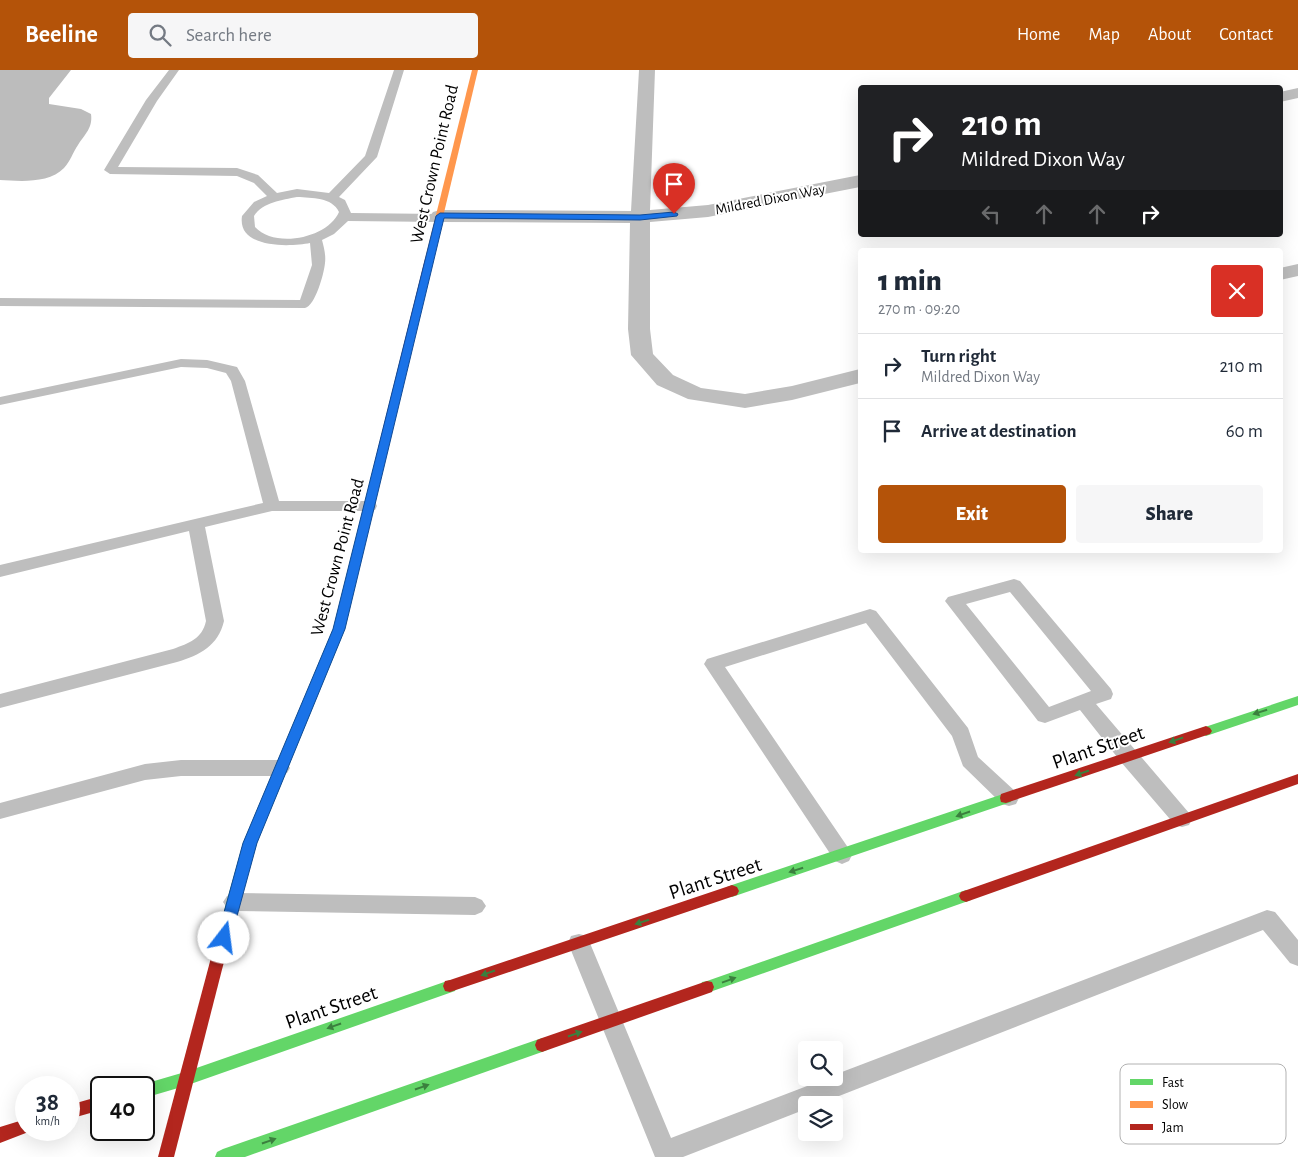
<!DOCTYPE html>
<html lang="en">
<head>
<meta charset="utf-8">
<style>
	body { margin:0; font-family:"Alegreya Sans",sans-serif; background:#f6f6f7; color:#1f2937; height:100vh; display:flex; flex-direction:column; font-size:19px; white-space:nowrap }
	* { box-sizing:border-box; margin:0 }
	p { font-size:16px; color:#747a83 }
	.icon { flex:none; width:28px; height:28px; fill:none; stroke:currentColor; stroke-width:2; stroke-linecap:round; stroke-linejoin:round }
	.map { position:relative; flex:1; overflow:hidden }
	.panel { position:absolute; left:858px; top:178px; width:425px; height:305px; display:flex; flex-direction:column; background:#fff; border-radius:5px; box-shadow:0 5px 20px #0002 }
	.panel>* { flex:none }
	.hud { position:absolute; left:858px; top:15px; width:425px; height:152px; border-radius:5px; box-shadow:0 5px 20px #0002; background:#202124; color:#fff; overflow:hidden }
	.fabs { position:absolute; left:798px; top:971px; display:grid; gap:10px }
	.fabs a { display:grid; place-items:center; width:45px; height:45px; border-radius:5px; background:#fff; box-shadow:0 5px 20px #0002; font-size:25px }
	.speed { position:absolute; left:15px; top:1006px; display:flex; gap:10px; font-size:25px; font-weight:700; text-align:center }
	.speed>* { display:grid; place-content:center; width:65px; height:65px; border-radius:50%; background:#fff; box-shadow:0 5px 20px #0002; line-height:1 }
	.speed small { font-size:12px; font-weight:400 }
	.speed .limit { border:2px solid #111; border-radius:8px; background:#fff; color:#111 }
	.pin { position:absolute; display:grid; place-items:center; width:42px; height:42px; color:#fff; margin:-51px -21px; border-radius:50% 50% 50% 0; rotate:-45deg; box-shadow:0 0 5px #0007 }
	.pin .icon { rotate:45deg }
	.me { position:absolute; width:55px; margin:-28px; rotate:15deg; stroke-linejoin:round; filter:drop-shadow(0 0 4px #0008) }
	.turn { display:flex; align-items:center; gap:18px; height:105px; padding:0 20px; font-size:22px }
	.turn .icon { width:65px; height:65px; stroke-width:2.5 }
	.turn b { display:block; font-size:35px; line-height:42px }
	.lanes { display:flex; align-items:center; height:48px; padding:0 20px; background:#0003; justify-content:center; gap:25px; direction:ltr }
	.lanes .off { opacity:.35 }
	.round { display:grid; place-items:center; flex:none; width:52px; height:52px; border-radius:5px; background:#f6f6f7 }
	.head { display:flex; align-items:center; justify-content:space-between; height:85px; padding:0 20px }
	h1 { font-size:30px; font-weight:800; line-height:38px }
	.cta { display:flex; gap:10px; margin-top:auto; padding:10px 20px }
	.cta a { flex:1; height:58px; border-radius:5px; background:#b45309; color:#fff; font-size:20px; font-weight:800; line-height:58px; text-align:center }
	.cta a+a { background:#f6f6f7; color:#1f2937 }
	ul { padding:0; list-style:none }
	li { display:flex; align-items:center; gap:15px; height:65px; padding:0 20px; border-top:1px solid #e0e1e3 }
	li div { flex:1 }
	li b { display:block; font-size:19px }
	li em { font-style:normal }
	header { display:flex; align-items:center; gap:30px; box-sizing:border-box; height:70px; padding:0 25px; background:#b45309; color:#fff }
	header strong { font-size:24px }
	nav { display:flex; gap:28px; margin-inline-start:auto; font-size:18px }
	.search { width:350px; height:45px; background:#f6f6f7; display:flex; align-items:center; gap:12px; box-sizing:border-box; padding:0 18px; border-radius:5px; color:#747a83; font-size:19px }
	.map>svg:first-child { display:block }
	.water { fill:#bcbcbc }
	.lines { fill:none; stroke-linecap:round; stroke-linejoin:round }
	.lane { fill:#bebebe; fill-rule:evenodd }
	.street { fill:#bebebe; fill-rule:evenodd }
	.fast { fill:#63d668; fill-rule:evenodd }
	.slow { fill:#ff974d; fill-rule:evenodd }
	.jam { fill:#b3261e; fill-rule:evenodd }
	.oneway { fill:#3b803e }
	.route { fill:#1a73e8; stroke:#114b97 }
	.labels { text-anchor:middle; stroke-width:4; stroke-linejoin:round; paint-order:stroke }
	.far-street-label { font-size:15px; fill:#000; stroke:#fff }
	.street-label { font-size:18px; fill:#000; stroke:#fff }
	.near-street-label { font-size:21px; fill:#000; stroke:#fff }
	.key { fill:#fff; stroke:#b2b2b2; stroke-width:1 }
	.key-label { font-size:14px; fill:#000 }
</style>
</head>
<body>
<header>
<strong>Beeline</strong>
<div class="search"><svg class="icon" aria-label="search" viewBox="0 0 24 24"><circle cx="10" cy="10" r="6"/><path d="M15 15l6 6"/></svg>Search here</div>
<nav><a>Home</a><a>Map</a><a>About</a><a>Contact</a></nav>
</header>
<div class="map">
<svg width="1298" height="1087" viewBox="0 0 1298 1087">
	<rect width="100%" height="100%" fill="#fff"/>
	<path class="water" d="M 0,0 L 71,0 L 49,28 L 49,34 L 81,39 L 91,44 C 93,58 85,64 78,75 C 73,82 70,92 64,98 C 49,114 19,111 0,110 Z"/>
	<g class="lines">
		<g class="lane">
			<path d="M 169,0 L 179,0 L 157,31 L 118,97 L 237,98 L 258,105 L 277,123 L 297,119 L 329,123 L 365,86 L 394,0 L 404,0 L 377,87 L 339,127 L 345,130 L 351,143 L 440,144 L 446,148 L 440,152 L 348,151 L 334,164 L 322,170 C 324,178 326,185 325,193 C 324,204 315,236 305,238 L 0,236 L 0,228 L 300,230 L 312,195 L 310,173 C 290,177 237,179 242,146 L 254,132 L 267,126 L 254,113 L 237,106 L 110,104 L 104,100 L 146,30 ZM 297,127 C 312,128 332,127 339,142 C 328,168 275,179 255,157 L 254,146 C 263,132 282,130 297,127 Z"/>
			<path d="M 181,289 L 207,290 L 237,297 L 245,311 L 279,431 L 369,431 L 375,432 L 377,436 L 375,440 L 369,441 L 272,441 L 205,457 L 224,551 C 218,576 200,585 177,592 L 0,638 L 0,624 L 173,579 C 189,573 202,569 206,551 L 189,461 L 0,507 L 0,495 L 263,433 L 231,311 L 226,303 L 207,298 L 181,297 L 0,335 L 0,327 Z"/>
			<path d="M 1014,509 L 1020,511 L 1111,619 L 1113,624 L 1111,629 L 1096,634 L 1189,743 L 1192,749 L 1189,755 L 1182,757 L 1175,755 L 1121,692 L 1080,640 L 1045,653 L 1038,651 L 945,531 L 948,527 ZM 1010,522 L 1091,621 L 1049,637 L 966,534 Z"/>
			<path d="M 870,539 L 876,541 L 968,658 L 978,687 L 1016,722 L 1019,728 L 1016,734 L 1009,736 L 1002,734 L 963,696 L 952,666 L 866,553 L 725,597 L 849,779 L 852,785 L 849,791 L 842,794 L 835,791 L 704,594 L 707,589 Z"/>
			<path d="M 181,690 L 280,690 L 287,693 L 290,698 L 287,703 L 280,706 L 181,706 L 145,710 L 0,749 L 0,733 L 145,694 Z"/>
			<path d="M 234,823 L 475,827 L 482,830 L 486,836 L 482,842 L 475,845 L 234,841 L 227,838 L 223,832 L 227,826 Z"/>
			<path d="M 1267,840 L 1275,842 L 1298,870 L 1298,896 L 1290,893 L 1263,860 L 816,1035 L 806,1035 L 806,1039 L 683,1087 L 655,1087 L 568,873 L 571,866 L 579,864 L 587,866 L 671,1068 L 828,1008 L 834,1008 L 834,1005 Z"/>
		</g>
		<g class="street">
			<path d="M 639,0 L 655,0 L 650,140 L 708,135 L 860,105 L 860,117 L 708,147 L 650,152 L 650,259 L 653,284 L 673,305 L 701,318 L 745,324 L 792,316 L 860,299 L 860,313 L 792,330 L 745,338 L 688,329 L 657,315 L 631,285 L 628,259 L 630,153 L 440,152 L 433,150 L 430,146 L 433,142 L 440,140 L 631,141 Z"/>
			<path d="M 1298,18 L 1298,28 L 1280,32 L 1280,22 Z"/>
			<path d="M 1298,194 L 1298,206 L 1280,210 L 1280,198 Z"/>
		</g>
		<g class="fast">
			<path d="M 379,392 L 384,395 L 345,559 L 257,773 L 226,884 L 224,888 L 219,890 L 214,888 L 212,884 L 243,773 L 333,559 L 374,395 Z"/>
			<path d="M 1298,626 L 1298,635 L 1206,666 L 1202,664 L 1200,661 L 1202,658 Z"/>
			<path d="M 1006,723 L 1011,724 L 1012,728 L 1011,732 L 732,827 L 727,825 L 725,821 L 727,817 L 732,815 Z"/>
			<path d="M 966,820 L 971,822 L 973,826 L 971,830 L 707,923 L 702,922 L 700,917 L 702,912 L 707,911 Z"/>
			<path d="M 450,910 L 455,911 L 457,916 L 455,921 L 185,1016 L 144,1028 L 144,1018 L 138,1018 L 144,1014 L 185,1002 Z"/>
			<path d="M 542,968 L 547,970 L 549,975 L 547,980 L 542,982 L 245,1087 L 215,1087 L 217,1082 L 223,1079 Z"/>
		</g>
		<path class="slow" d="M 472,0 L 478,0 L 433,189 L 429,192 L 425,189 Z"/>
		<g class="jam">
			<path d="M 429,186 L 433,189 L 384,395 L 379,398 L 374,395 L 425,189 Z"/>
			<path d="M 1206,656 L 1210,658 L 1212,661 L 1210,664 L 1006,733 L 1001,732 L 1000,728 L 1001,724 Z"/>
			<path d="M 1298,704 L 1298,714 L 966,832 L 961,830 L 959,826 L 961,822 Z"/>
			<path d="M 732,815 L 737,817 L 739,821 L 737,825 L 450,922 L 445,921 L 443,916 L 445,911 L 450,910 Z"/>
			<path d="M 219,878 L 224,880 L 226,884 L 174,1087 L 158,1087 L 212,884 L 214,880 Z"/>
			<path d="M 707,911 L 712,912 L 714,917 L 712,922 L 542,982 L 537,980 L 535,975 L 537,970 L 542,968 Z"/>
			<path d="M 101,1026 L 101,1040 L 69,1049 L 69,1035 Z"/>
			<path d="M 26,1049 L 26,1060 L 31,1061 L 0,1073 L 0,1057 Z"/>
		</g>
	</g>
	<defs><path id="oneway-solid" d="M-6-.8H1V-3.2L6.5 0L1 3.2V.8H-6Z" transform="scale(1.25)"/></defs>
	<g class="oneway">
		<use href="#oneway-solid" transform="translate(1260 642) rotate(162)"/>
		<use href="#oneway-solid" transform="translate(1176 670) rotate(161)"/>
		<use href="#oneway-solid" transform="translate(1082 703) rotate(161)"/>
		<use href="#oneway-solid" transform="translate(963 744) rotate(161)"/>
		<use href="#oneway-solid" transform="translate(796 800) rotate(162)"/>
		<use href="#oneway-solid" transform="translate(642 852) rotate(162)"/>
		<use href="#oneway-solid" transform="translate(488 903) rotate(161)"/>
		<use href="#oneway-solid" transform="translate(729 910) rotate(-20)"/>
		<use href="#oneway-solid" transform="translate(334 956) rotate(161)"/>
		<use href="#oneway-solid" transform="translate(575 964) rotate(-19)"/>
		<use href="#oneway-solid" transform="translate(422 1017) rotate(-19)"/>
		<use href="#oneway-solid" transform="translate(269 1071) rotate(-19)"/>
	</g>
	<path class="route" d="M 674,142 L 678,144 L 677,146 L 640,150 L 444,148 L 345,559 L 257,773 L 231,868 L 229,872 L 224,874 L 219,872 L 217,868 L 243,773 L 333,559 L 436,146 L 440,143 L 640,145 Z"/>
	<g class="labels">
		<g class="far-street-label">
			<text transform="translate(770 129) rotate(-11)" y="5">Mildred Dixon Way</text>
		</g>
		<g class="street-label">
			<text transform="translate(434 94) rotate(-77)" y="6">West Crown Point Road</text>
			<text transform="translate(337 487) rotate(-75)" y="6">West Crown Point Road</text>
		</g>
		<g class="near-street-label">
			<text transform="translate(1098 677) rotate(-19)" y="7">Plant Street</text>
			<text transform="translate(715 808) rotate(-18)" y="7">Plant Street</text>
			<text transform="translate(331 937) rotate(-19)" y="7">Plant Street</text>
		</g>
	</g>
	<rect x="1120" y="994" width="166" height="80" rx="8" class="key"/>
	<rect x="1130" y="1009" width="23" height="6" fill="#63d668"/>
	<rect x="1130" y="1031" width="23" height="7" fill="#ff974d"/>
	<rect x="1130" y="1054" width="23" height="6" fill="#b3261e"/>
	<g class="key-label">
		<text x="1162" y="1017">Fast</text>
		<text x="1162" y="1039">Slow</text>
		<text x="1162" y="1062">Jam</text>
	</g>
</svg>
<div class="fabs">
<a><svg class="icon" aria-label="search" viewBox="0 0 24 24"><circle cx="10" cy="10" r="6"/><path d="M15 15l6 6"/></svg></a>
<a><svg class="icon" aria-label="layers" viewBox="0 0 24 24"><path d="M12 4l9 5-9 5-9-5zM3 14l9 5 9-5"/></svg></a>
</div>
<div class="speed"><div>38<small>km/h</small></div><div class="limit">40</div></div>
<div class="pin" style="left:674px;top:144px;background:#d93025"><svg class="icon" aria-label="arrive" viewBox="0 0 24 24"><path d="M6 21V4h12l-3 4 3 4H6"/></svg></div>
<svg class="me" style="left:224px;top:868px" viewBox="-20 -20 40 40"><circle r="19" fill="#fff"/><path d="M0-13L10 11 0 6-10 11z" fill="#1a73e8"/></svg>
<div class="hud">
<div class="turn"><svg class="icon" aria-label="right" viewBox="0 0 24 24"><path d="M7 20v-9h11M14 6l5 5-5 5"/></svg><div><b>210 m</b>Mildred Dixon Way</div></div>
<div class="lanes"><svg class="icon off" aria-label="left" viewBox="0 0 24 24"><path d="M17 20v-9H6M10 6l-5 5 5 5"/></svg><svg class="icon off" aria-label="ahead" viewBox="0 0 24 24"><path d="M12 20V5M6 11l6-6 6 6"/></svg><svg class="icon off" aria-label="ahead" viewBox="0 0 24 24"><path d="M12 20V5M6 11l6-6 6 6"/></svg><svg class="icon" aria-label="right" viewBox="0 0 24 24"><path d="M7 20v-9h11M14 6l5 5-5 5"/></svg></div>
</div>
<section class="panel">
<div class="head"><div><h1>1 min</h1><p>270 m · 09:20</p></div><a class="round" style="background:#d93025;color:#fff"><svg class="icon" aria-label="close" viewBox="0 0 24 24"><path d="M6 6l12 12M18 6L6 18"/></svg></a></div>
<ul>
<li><svg class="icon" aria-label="right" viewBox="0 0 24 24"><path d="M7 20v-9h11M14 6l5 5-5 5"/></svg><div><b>Turn right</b><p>Mildred Dixon Way</p></div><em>210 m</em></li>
<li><svg class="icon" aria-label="arrive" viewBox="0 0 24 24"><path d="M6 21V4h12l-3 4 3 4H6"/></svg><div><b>Arrive at destination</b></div><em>60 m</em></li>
</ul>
<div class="cta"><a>Exit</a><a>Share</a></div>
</section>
</div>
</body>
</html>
